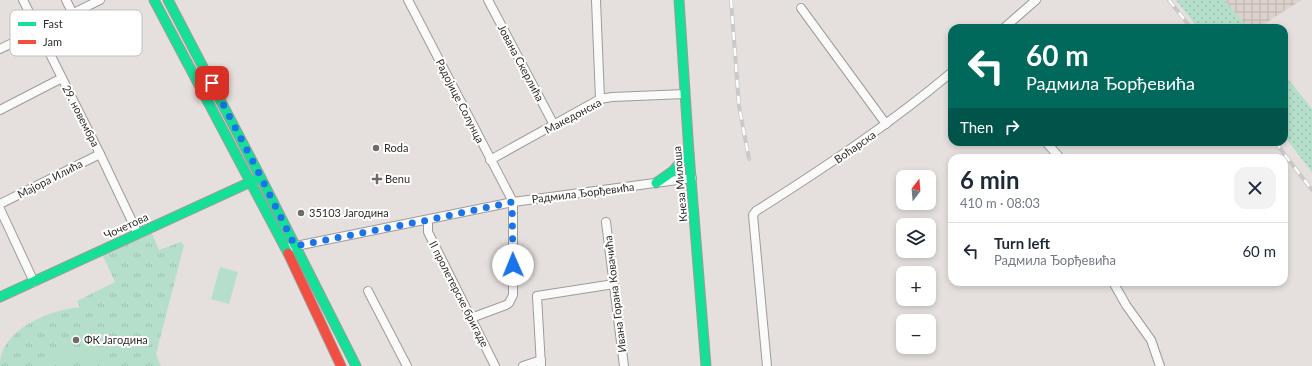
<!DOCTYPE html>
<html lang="en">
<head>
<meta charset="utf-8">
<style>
	body { margin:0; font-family:Lato,sans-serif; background:#f2f2f3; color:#1f2937; height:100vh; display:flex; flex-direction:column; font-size:15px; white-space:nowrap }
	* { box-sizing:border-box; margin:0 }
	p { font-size:13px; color:#747a83 }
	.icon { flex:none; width:22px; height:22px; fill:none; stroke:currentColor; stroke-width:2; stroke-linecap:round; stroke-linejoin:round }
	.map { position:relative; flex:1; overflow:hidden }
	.side { position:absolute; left:948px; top:154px; width:340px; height:132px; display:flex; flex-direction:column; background:#fff; border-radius:12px; box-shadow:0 2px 6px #0003 }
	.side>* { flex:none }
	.top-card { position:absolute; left:948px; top:24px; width:340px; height:122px; border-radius:12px; box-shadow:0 2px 6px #0003; background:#00695c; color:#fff; overflow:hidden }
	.needle { width:26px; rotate:16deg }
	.controls { position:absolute; left:896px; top:170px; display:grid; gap:8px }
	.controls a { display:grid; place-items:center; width:40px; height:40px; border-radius:8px; background:#fff; box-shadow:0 2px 6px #0003; font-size:20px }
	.pin { position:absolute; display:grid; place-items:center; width:34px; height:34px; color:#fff; margin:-17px; border-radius:8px; box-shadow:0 2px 6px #0006 }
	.me { position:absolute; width:44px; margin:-22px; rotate:359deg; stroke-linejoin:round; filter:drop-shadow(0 0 3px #0008) }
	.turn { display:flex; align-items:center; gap:14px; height:84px; padding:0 12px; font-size:18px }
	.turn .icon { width:52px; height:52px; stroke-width:2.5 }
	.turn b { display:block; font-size:28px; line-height:34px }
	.then { display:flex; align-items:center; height:38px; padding:0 12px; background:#0003; gap:8px; font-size:15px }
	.round { display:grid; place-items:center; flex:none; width:42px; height:42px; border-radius:12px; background:#f2f2f3 }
	.headline { display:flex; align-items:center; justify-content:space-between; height:68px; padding:0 12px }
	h1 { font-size:24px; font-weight:700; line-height:30px }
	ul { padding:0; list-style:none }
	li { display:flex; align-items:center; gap:12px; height:56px; padding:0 12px; border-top:1px solid #e0e1e3 }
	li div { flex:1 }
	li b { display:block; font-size:15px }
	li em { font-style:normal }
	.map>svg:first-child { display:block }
	.industrial { fill:url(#industrial-grid) }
	.grass { fill:url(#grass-dots) }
	.park { fill:url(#park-tufts) }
	.pitch { fill:#b5dfcb }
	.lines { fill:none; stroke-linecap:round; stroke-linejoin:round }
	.street-casing { stroke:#9e9b99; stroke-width:10 }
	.fast-casing { stroke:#9e9b99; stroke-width:11 }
	.jam-casing { stroke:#9e9b99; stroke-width:11 }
	.street { stroke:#fbfafa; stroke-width:8 }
	.fast { stroke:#16e098; stroke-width:9 }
	.jam { stroke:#f24e42; stroke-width:9 }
	.rail-casing { stroke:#cac8c8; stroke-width:4 }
	.rail { stroke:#fff; stroke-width:2.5; stroke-dasharray:8; stroke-linecap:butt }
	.route { stroke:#1a73e8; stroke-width:7; stroke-dasharray:0 12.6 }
	.poi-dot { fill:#6f6b6a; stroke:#fff; stroke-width:1.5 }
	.labels { text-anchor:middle; stroke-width:4; stroke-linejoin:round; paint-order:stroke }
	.street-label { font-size:11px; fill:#302c2b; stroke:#fff }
	.poi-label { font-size:11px; fill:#302c2b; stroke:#fff; text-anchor:start }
	.key { fill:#fff; stroke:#c1c0bf; stroke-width:1 }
	.key-label { font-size:11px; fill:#302c2b }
</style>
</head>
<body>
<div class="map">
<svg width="1312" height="366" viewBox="0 0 1312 366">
	<defs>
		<pattern id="industrial-grid" width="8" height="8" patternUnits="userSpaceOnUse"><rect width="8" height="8" fill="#dcd1cb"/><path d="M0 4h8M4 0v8" fill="none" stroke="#bdb4ae"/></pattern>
		<pattern id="grass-dots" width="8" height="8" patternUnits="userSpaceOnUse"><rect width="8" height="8" fill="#b5dfcb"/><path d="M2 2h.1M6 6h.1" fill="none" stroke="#9cc0ae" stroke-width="1.8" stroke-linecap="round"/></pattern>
		<pattern id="park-tufts" width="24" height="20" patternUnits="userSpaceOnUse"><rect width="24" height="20" fill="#b5dfcb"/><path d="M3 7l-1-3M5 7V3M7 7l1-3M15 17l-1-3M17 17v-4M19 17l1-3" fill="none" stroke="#9cc0ae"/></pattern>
	</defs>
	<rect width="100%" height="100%" fill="#e5e0de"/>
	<path class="industrial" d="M 1225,0 L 1301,0 L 1258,28 L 1248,28 Z"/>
	<g class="grass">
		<path d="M 1176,0 L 1225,0 L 1248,28 L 1198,28 Z"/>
		<path d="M 1284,74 L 1312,109 L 1312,172 L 1284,136 Z"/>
	</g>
	<path class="park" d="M 151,231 L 159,250 L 181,242 L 184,245 L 156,354 L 161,366 L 0,366 C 0,329 50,310 80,307 L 77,301 L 115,282 L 102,254 Z"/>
	<g class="pitch">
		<path d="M 220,267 L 238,272 L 229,304 L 211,299 Z"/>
		<path d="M 83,350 L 101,356 L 115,366 L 101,366 L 90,361 L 78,358 L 67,360 L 53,366 L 40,366 C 56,352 62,351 83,350 Z"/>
	</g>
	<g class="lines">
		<defs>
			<g id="street">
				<path d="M 23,0 L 100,154 L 138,234"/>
				<path d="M 66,0 L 73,14"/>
				<path d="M 408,0 L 513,202 L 513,295 L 509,303 L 506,305 L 471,318"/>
				<path d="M 488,0 L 554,125"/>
				<path d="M 596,0 L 600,99"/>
				<path d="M 801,8 L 886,124"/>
				<path d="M 1004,28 L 1036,0"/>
				<path d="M 0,49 L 100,0"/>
				<path d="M 0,110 L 62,78"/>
				<path d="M 1046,142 L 1060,158"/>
				<path d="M 490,160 L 600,99 L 612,97 L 685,94"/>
				<path d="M 0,204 L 100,154"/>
				<path d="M 0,209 L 34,282"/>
				<path d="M 428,220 L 428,232 L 495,366"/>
				<path d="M 606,222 L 624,366"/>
				<path d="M 291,247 L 513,202 L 692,178"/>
				<path d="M 1113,282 L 1126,305 L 1151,340 L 1160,366"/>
				<path d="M 368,291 L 407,366"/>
				<path d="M 523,366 L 541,360"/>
				<path d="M 541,366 L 537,296 L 614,284"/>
				<path d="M 767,366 L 753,215 L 756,211 C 824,168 890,124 952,72"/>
			</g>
			<g id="fast">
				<path d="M 154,0 L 288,253"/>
				<path d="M 168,0 L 263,182 L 356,366"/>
				<path d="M 679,0 L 689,153 L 706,366"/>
				<path d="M 656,183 L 673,171 L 689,153"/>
				<path d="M 0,297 L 257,179"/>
			</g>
			<path id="jam" d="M 288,253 L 341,366"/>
		</defs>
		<use href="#street" class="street-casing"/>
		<use href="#fast" class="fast-casing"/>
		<use href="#jam" class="jam-casing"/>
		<use href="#street" class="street"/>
		<use href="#fast" class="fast"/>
		<use href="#jam" class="jam"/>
		<defs>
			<g id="rail">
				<path d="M 731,0 L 739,106 L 749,159"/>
				<path d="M 1169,0 L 1191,28"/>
				<path d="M 1275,142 L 1312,190"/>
			</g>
		</defs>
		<use href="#rail" class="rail-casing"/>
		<use href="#rail" class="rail"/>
	</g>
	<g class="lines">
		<path class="route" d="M 212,83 L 261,177 L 295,246 L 428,220 L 512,202 L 513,265"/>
	</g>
	<g class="poi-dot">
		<circle cx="376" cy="148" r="4"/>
		<path d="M375 173h4v4h4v4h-4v4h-4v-4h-4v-4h4z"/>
		<circle cx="301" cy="213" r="4"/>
		<circle cx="76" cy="340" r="4"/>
	</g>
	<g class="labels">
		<g class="street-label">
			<text transform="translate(521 63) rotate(62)" y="4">Јована Скерлића</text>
			<text transform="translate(460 101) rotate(63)" y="4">Радојице Солунца</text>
			<text transform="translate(81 116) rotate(63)" y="4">29. новембра</text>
			<text transform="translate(573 116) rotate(-28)" y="4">Македонска</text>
			<text transform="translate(855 147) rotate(-35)" y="4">Воћарска</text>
			<text transform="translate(50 179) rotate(-27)" y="4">Мајора Илића</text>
			<text transform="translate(680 184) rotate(-95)" y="4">Кнеза Милоша</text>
			<text transform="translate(583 193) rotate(-7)" y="4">Радмила Ђорђевића</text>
			<text transform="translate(126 226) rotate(-25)" y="4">Чочетова</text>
			<text transform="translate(459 294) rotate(63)" y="4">II пролетерске бригаде</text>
			<text transform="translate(615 294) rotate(-97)" y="4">Ивана Горана Ковачића</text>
		</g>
		<g class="poi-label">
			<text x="384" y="152">Roda</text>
			<text x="385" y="183">Benu</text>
			<text x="309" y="217">35103 Јагодина</text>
			<text x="84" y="344">ФК Јагодина</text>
		</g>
	</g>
	<rect x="10" y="10" width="132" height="46" rx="6" class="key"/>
	<rect x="18" y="22" width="18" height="4" fill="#16e098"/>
	<rect x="18" y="40" width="18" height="4" fill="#f24e42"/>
	<g class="key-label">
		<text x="43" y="28">Fast</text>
		<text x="43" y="46">Jam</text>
	</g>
</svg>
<div class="controls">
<a><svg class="needle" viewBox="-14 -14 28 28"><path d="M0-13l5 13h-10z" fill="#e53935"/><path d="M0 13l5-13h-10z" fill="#747a83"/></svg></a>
<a><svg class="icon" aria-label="layers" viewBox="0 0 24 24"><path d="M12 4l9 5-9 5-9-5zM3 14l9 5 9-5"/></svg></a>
<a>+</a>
<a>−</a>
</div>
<div class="pin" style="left:212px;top:83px;background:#d93025"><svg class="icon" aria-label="arrive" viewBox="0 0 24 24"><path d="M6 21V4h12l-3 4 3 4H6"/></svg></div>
<svg class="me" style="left:513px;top:265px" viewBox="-20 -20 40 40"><circle r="19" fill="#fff"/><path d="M0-13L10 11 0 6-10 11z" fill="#1a73e8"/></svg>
<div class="top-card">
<div class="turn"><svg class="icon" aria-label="left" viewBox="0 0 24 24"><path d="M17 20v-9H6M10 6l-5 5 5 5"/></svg><div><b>60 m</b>Радмила Ђорђевића</div></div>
<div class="then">Then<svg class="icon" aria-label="right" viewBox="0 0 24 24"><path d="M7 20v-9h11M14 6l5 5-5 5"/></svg></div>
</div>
<section class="side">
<div class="headline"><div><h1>6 min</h1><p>410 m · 08:03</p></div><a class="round"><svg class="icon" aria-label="close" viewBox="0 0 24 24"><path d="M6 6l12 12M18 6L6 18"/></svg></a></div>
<ul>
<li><svg class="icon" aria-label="left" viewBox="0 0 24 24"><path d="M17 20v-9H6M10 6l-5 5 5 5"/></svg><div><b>Turn left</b><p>Радмила Ђорђевића</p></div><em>60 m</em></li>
</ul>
</section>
</div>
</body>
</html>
